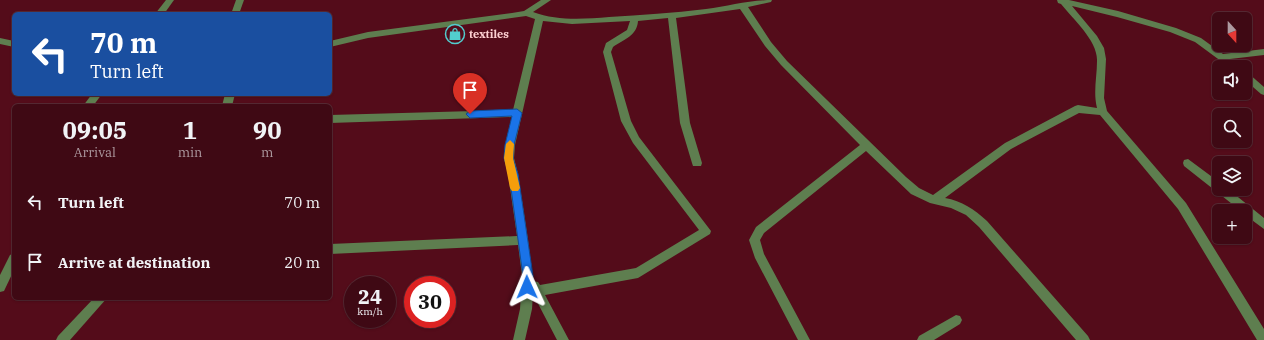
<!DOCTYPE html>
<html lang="en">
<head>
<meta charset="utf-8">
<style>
	body { margin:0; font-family:"IBM Plex Serif",serif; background:#46121d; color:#f1f3f6; height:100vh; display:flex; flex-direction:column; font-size:15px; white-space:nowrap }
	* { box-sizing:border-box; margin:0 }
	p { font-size:13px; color:#ad9aa0 }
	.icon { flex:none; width:22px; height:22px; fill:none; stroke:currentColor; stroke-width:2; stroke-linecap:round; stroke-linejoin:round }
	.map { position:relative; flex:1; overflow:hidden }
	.side { position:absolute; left:12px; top:104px; width:320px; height:196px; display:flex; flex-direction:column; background:#3f0914; border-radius:6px; box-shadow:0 1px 3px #0004,0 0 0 1px #582a34 }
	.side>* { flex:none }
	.guide { position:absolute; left:12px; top:12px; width:320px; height:84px; border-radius:6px; box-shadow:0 1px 3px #0004,0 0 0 1px #582a34; background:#1a4fa0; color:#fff; overflow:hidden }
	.needle { width:26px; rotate:159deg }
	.controls { position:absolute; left:1212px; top:12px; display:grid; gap:8px }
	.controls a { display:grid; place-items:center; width:40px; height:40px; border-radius:6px; background:#3f0914; box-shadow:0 1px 3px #0004,0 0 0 1px #582a34; font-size:20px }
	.speed { position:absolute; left:344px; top:276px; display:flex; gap:8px; font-size:20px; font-weight:700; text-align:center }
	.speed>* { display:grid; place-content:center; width:52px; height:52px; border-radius:50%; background:#3f0914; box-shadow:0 1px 3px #0004,0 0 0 1px #582a34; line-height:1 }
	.speed small { font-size:10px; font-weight:400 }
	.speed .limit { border:6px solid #d22; background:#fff; color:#111 }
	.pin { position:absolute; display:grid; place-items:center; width:34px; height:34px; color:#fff; margin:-41px -17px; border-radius:50% 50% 50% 0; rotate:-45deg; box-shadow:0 0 4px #0007 }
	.pin .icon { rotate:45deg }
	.me { position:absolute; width:44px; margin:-22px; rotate:359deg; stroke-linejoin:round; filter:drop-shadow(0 0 3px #0008) }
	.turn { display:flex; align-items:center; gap:14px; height:84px; padding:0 12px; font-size:18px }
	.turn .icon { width:52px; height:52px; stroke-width:2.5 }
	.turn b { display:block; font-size:28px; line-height:34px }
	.eta { display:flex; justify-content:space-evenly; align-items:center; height:68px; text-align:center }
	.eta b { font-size:24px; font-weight:700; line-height:28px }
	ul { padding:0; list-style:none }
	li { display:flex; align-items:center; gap:12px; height:60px; padding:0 12px }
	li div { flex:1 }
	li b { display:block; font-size:15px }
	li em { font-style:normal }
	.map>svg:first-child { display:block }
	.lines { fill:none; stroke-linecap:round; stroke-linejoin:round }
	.minor { fill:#5e7e4f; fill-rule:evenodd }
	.route { fill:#1a73e8; stroke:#114b97 }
	.slow { fill:#f59e0b }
	.labels { text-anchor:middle; stroke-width:4; stroke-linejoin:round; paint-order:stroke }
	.poi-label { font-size:11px; font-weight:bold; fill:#fccfd1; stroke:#540c1a; text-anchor:start }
</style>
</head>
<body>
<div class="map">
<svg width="1264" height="340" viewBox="0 0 1264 340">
	<rect width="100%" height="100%" fill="#540c1a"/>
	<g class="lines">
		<g class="minor">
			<path d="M 166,0 L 174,0 L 164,14 L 155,14 Z"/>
			<path d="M 236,0 L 244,0 L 239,14 L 231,14 Z"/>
			<path d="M 541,0 L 551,0 L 533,12 C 557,21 584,19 609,17 C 641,15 673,13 706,9 C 728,6 750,0 772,0 L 771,2 L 748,7 L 771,42 L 787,61 L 906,177 L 919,188 L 933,195 L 1005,143 L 1075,106 L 1078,105 L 1097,108 C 1093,92 1097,77 1097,61 C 1098,41 1073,19 1061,4 L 1058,3 L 1057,0 L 1069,0 L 1118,11 L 1176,28 L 1201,38 L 1223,54 L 1264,49 L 1264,55 L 1230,59 L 1239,67 L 1229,67 L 1195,42 L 1170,32 L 1117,17 L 1072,6 L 1097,36 L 1104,48 L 1106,59 L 1104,98 L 1107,111 L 1186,203 L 1264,329 L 1264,340 L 1257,340 L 1178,209 L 1100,115 L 1079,113 L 1011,149 L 945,198 C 962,201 974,209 987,221 L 1088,336 L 1090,340 L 1076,340 L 979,227 L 966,215 L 951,208 L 930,203 L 911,194 L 866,151 L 764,233 L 760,240 L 764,254 L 810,340 L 798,340 L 755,258 L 749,240 L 756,227 L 860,145 L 781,65 L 765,46 L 740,9 L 676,18 L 690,123 L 702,163 L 701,166 L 693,166 L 692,163 L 680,123 L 668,18 L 638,21 C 637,36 624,39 613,47 L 611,52 L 631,121 L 639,137 L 711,231 L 710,234 L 638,278 L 545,295 L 569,340 L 557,340 L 533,294 L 532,309 L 525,340 L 513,340 L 520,309 L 522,275 L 518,245 L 330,254 L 330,244 L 517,236 L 508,174 L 504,158 L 505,145 L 512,117 L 330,123 L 330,115 L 513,110 L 535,19 L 526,16 L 368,38 L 330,47 L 330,41 L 368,32 L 512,13 L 524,11 ZM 543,21 L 572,24 L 630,21 L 627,30 L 606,43 L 603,52 L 621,121 L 633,143 L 699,230 L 636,268 L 540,285 L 538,282 L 533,281 L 528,240 L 518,174 L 514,158 L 515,145 Z"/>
			<path d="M 0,38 L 14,41 L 14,47 L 0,44 Z"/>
			<path d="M 1245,72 L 1248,73 L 1264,87 L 1264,95 L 1261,94 L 1245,80 Z"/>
			<path d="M 92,94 L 102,94 L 93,106 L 83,106 Z"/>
			<path d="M 225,94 L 235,94 L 232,106 L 222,106 Z"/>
			<path d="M 1188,159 L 1219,182 L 1219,189 L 1228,189 L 1264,218 L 1264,229 L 1245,215 L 1245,211 L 1241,211 L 1184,166 L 1183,163 L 1184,160 Z"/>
			<path d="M 14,253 L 14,270 L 4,291 L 0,292 L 0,275 L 10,255 Z"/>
			<path d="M 94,298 L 107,298 L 70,340 L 56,340 L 58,336 Z"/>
			<path d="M 956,315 L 960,316 L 962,320 L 960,324 L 934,340 L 917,340 L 919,336 Z"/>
		</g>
	</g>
	<path class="route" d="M 517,109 L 522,113 L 514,145 L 513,158 L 518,174 L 533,276 L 531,290 L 527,291 L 524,290 L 522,287 L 523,276 L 509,174 L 504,158 L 505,145 L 512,116 L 470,118 L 466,114 L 470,111 Z"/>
	<path class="slow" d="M 510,140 L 514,144 L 513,158 L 520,188 L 518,191 L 512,191 L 510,188 L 504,158 L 506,144 Z"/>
	<defs>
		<symbol id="shop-ring" viewBox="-11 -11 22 22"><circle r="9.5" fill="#540c1a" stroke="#52cdce" stroke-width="1.5"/><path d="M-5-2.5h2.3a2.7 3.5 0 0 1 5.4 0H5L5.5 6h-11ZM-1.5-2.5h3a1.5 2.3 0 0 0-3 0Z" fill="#52cdce"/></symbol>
	</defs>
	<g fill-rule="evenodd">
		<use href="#shop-ring" x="444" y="23" width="22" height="22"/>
	</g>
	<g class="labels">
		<g class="poi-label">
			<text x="469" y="38">textiles</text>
		</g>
	</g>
</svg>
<div class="controls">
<a><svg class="needle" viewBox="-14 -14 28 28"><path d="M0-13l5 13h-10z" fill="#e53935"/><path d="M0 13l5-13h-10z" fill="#ad9aa0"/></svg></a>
<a><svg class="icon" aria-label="sound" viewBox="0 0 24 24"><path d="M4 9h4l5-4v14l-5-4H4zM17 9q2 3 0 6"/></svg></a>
<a><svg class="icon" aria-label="search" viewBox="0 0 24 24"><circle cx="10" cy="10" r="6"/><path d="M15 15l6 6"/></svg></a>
<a><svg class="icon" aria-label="layers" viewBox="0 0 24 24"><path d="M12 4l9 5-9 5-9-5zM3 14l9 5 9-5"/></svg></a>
<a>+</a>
</div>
<div class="speed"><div>24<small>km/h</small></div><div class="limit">30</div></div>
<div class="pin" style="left:470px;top:114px;background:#d93025"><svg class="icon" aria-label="arrive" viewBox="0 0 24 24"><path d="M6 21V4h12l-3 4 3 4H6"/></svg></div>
<svg class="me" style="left:527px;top:287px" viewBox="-20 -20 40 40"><path d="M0-17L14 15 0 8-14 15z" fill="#1a73e8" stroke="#fff" stroke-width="4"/></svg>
<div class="guide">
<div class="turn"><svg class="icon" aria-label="left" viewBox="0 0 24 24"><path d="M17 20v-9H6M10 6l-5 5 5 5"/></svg><div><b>70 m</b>Turn left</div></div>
</div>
<section class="side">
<div class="eta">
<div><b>09:05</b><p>Arrival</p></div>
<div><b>1</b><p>min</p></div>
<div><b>90</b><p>m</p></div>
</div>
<ul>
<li><svg class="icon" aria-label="left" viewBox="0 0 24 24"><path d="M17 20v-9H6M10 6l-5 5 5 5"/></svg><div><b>Turn left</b></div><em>70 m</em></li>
<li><svg class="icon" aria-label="arrive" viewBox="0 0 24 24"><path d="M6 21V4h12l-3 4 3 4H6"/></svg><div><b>Arrive at destination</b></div><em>20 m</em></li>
</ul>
</section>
</div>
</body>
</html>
